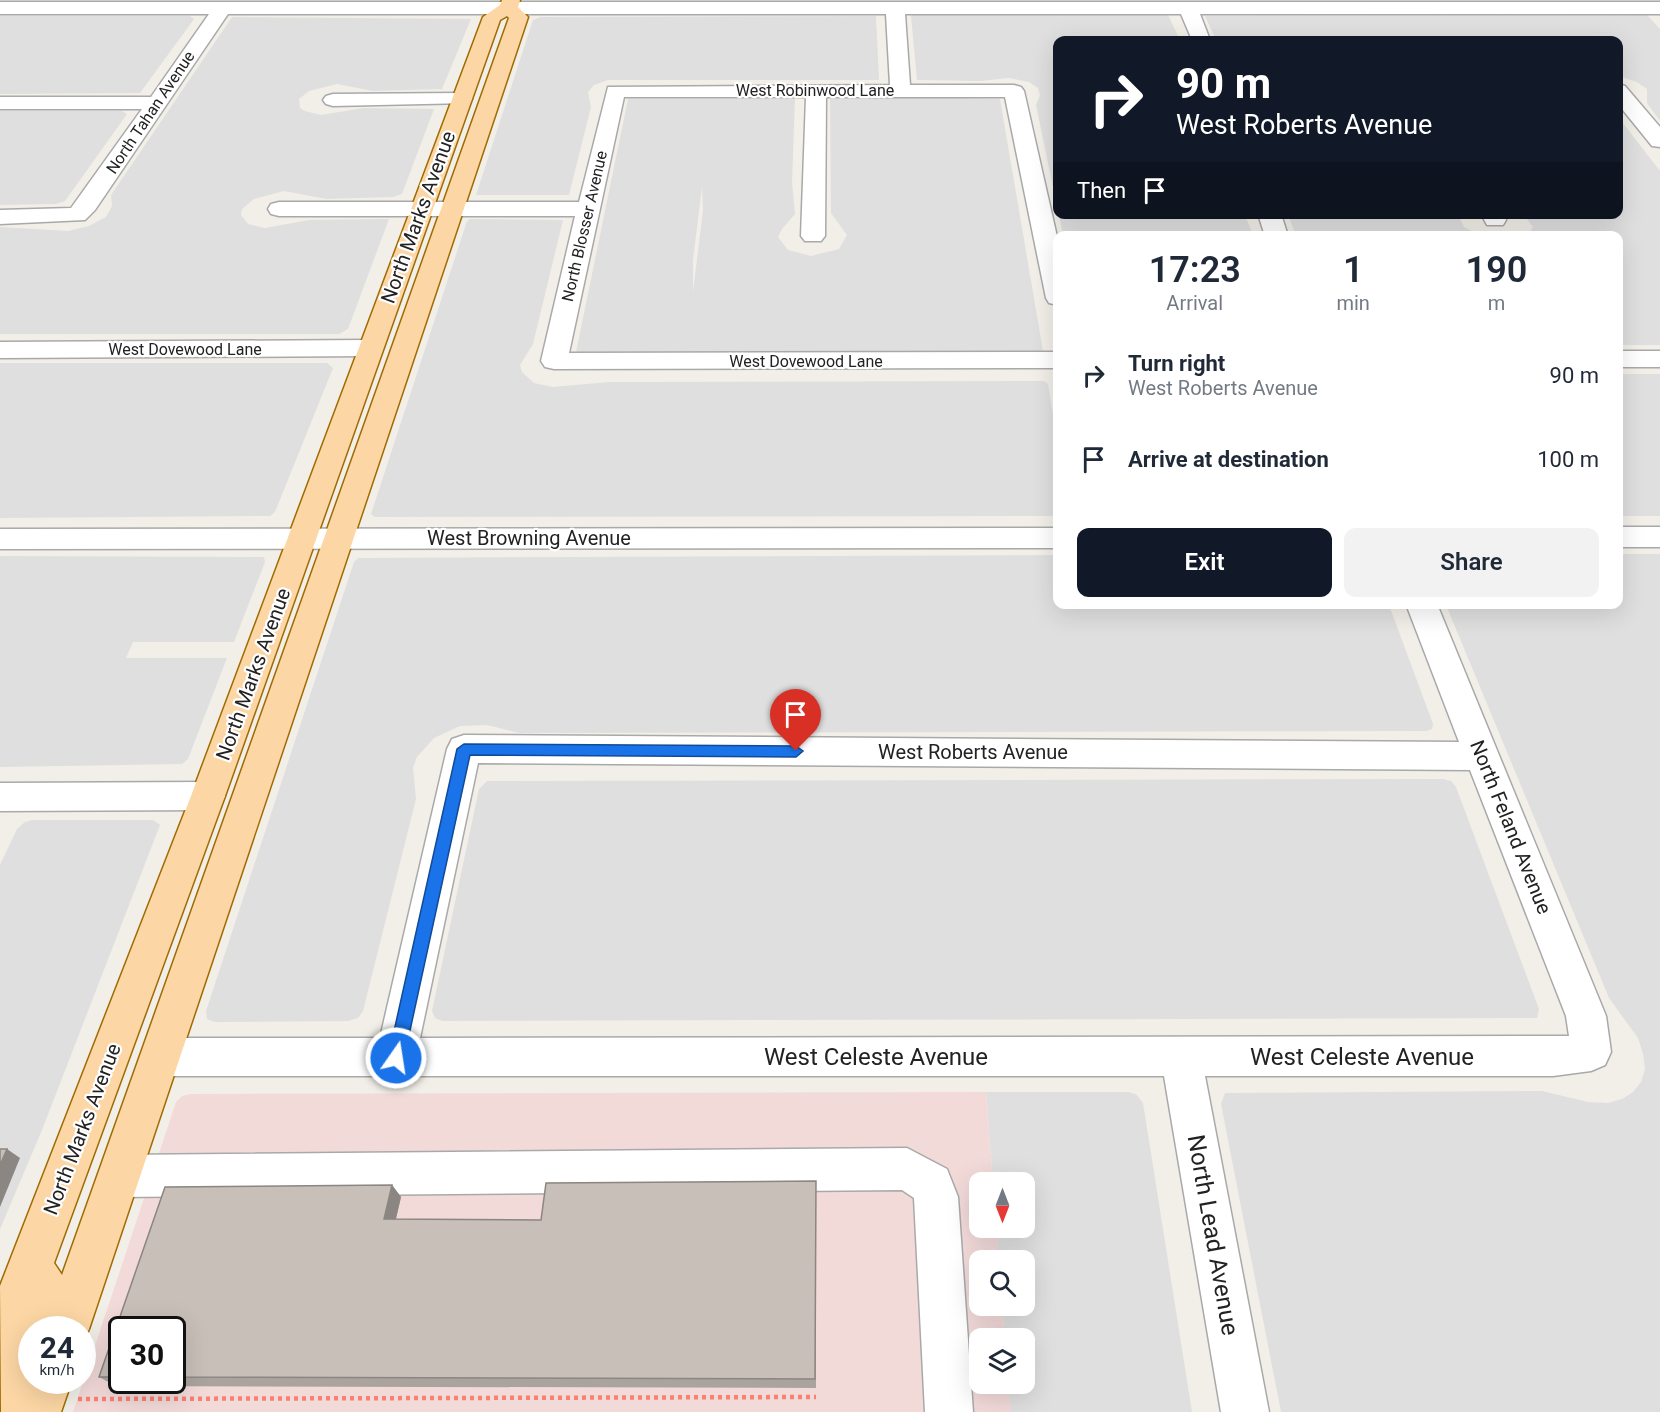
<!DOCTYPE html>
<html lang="en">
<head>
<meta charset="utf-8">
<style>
	body { margin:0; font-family:Roboto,sans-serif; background:#f2f2f3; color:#1f2937; height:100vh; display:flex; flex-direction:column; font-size:22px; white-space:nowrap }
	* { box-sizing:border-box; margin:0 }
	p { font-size:20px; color:#747a83 }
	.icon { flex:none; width:33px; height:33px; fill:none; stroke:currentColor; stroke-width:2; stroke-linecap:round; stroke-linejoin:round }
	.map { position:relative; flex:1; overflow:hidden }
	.sheet { position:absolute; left:1053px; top:231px; width:570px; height:378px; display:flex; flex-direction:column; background:#fff; border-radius:12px; box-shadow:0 6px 24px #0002 }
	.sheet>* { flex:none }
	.banner { position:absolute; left:1053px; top:36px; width:570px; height:183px; border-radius:12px; box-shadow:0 6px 24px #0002; background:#111827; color:#fff; overflow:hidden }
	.needle { width:39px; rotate:180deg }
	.buttons { position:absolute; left:969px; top:1172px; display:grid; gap:12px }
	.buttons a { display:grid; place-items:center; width:66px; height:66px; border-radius:12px; background:#fff; box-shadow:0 6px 24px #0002; font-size:30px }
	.speed { position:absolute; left:18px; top:1316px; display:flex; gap:12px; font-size:30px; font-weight:700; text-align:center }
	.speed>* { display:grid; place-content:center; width:78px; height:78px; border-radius:50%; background:#fff; box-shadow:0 6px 24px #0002; line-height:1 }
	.speed small { font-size:15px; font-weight:400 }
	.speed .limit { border:3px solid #111; border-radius:9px; background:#fff; color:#111 }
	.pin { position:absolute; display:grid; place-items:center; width:51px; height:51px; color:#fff; margin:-62px -26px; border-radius:50% 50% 50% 0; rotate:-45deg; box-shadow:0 0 6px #0007 }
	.pin .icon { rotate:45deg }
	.me { position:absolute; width:66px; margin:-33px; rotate:13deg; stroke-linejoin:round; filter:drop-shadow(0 0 4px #0008) }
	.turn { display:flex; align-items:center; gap:21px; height:126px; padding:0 24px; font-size:27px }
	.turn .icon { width:78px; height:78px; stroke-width:2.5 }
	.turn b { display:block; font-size:42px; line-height:51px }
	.then { display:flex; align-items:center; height:57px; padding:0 24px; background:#0003; gap:12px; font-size:22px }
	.eta { display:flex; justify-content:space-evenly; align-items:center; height:102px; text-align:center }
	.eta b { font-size:36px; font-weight:600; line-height:42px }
	.cta { display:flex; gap:12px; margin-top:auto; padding:12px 24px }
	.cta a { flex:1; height:69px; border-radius:12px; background:#111827; color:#fff; font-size:24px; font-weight:600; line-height:69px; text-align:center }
	.cta a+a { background:#f2f2f3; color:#1f2937 }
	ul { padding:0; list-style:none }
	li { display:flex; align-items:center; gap:18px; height:84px; padding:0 24px }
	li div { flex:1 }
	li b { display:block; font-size:22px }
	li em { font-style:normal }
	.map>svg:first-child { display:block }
	.residential { fill:#e0dfdf; fill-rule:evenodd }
	.commercial { fill:#f2dad9; fill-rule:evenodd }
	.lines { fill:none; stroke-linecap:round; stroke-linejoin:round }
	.minor-casing { stroke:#a9a9a9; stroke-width:3 }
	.major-casing { stroke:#a06b00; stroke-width:3 }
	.path { stroke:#fa8072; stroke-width:4.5; stroke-dasharray:4 4; stroke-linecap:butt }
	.minor { fill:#fff; fill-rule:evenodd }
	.major { fill:#fcd6a4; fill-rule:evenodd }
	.wall { fill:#aba49e; fill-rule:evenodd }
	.shaded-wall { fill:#8b8681 }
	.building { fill:#c7bfb8; stroke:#8b8681; stroke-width:1.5 }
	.route { fill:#1a73e8; stroke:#114b97; stroke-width:1.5 }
	.labels { text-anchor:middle; stroke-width:4.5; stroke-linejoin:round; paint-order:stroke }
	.far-street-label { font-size:16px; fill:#222; stroke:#fff }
	.street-label { font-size:20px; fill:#222; stroke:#fff }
	.near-street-label { font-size:24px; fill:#222; stroke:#fff }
</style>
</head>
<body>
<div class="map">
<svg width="1660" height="1412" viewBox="0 0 1660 1412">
	<rect width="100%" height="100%" fill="#f2efe9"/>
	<g class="residential">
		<path d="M 1168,15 L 1180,40 L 1058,40 L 1057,207 L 1036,105 L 1040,95 L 1038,88 L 1029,82 L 1009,78 L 980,81 L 917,80 L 911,16 L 913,15 Z"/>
		<path d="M 1647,15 L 1660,29 L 1660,121 L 1647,103 L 1647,89 L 1637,82 L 1619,76 L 1618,40 L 1216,40 L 1205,16 Z"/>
		<path d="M 0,16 L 190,16 L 194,19 L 140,93 L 0,94 Z"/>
		<path d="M 876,16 L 879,80 L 608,80 L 594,85 L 588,92 L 591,107 L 569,195 L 476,195 L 533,20 L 541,17 Z"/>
		<path d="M 232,17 L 471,19 L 442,89 L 373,91 L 337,84 L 309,91 L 299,99 L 300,108 L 305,111 L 321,115 L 363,108 L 434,109 L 402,194 L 393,197 L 326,199 L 284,191 L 254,199 L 242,209 L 241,215 L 248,224 L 265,228 L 309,220 L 389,219 L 348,329 L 339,334 L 0,334 L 0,227 L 68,231 L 89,226 L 106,217 L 112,206 L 111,195 Z"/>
		<path d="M 920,97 L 1000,99 L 1043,351 L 1039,354 L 580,354 L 576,352 L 628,99 L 795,99 L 792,182 L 795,214 L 782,229 L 778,237 L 788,250 L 811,256 L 839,249 L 847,235 L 831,213 L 830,99 ZM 702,187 L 703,210 L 693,292 L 693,260 Z"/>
		<path d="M 0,111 L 122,111 L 127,114 L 65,201 L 56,204 L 0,205 Z"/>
		<path d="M 1619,118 L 1660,171 L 1660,345 L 1619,345 L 1618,236 L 1528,235 L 1533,227 L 1524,215 L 1618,214 Z"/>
		<path d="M 1059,215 L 1245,215 L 1253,235 L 1063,235 Z"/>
		<path d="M 1288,215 L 1458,215 L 1464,227 L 1480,235 L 1296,235 Z"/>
		<path d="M 470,219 L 563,220 L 533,344 L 520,365 L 522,372 L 534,383 L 553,387 L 609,382 L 1044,381 L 1048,384 L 1057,439 L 1057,516 L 375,517 L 371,514 L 467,221 Z"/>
		<path d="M 0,363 L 327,363 L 333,368 L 275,512 L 270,516 L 0,518 Z"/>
		<path d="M 1618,374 L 1660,374 L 1660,516 L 1619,516 Z"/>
		<path d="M 1619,554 L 1660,554 L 1660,1412 L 1281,1412 L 1221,1104 L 1225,1093 L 1542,1091 L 1588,1102 L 1608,1103 L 1622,1099 L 1633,1092 L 1641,1082 L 1645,1069 L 1643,1054 L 1638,1038 L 1609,998 L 1446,605 L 1618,604 Z"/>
		<path d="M 1057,555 L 1058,604 L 1389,605 L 1433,724 L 1432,729 L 1426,731 L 519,733 L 487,725 L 460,726 L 434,738 L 417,757 L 413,768 L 416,799 L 363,1011 L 358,1018 L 348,1021 L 215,1022 L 207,1019 L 206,1011 L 354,562 L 358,558 Z"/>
		<path d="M 0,556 L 264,557 L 265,562 L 234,642 L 133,642 L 126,658 L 227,658 L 188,759 L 182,764 L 0,767 Z"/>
		<path d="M 1443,779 L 1451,781 L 1456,787 L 1539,1009 L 1537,1018 L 442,1021 L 435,1018 L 432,1011 L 479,789 L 487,781 Z"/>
		<path d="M 32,820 L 153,820 L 160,825 L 42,1130 L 0,1229 L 0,865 L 17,829 L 25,822 Z"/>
		<path d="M 986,1092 L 1129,1092 L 1137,1095 L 1143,1103 L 1192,1412 L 1010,1412 L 1008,1383 L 1024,1383 L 1024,1338 L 1005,1338 L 1002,1305 L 1024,1305 L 1024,1260 L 999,1260 L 996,1227 L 1024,1227 L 1024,1182 L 993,1182 Z"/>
	</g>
	<path class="commercial" d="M 986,1092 L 993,1182 L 980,1182 L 980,1227 L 996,1227 L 999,1260 L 980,1260 L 980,1305 L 1002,1305 L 1005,1338 L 980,1338 L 980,1383 L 1008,1383 L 1011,1412 L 73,1412 L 176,1102 L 182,1096 L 191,1094 ZM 122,1329 L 172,1329 L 172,1380 L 122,1380 Z"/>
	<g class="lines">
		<defs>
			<g id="minor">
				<path d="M 0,2 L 1660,2 L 1660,14 L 1200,14 L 1210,40 L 1192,40 L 1181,14 L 905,14 L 910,85 L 1014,85 L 1021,87 L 1024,91 L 1058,241 L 1058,305 L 1049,303 L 1046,298 L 1005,97 L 826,97 L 825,236 L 821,241 L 805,241 L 801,236 L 806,97 L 624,97 L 569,353 L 1058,352 L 1058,368 L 554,369 L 545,367 L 541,361 L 575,216 L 279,216 L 271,214 L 268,209 L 271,204 L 279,202 L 579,202 L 608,87 L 890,85 L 886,14 L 228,14 L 95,210 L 85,220 L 0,224 L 0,210 L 71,208 L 142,109 L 0,109 L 0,97 L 151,97 L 209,14 L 0,14 Z"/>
				<path d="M 1618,84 L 1625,86 L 1660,127 L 1660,147 L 1652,146 L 1618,104 Z"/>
				<path d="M 462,93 L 469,95 L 472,99 L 469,103 L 333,106 L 326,104 L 323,100 L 326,96 L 333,94 Z"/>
				<path d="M 1258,214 L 1281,214 L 1288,236 L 1265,236 Z"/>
				<path d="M 1481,214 L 1504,214 L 1506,220 L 1503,225 L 1487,225 Z"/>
				<path d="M 370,340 L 379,343 L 383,348 L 379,353 L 370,356 L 0,358 L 0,342 Z"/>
				<rect x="1618" y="351" width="42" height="16"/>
				<rect x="1618" y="527" width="42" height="20"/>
				<path d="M 1058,528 L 1058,548 L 0,549 L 0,529 Z"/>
				<path d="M 1406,604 L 1437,604 L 1606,1016 L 1611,1052 L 1605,1065 L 1591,1071 L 1553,1076 L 1205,1076 L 1269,1412 L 1221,1412 L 1164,1076 L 161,1076 L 147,1071 L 141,1057 L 147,1043 L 161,1038 L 380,1038 L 447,749 L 452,739 L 464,735 L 1459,742 ZM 478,763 L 1470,770 L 1566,1016 L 1569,1036 L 420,1038 Z"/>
				<path d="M 208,782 L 220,786 L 225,796 L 220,806 L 208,810 L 0,811 L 0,783 Z"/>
				<path d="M 907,1148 L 947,1169 L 958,1197 L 973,1412 L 925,1412 L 914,1198 L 902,1190 L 120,1197 L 105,1191 L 99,1176 L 105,1161 L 120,1155 Z"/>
			</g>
			<path id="major" d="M 502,0 L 520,0 L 518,7 L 528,17 L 89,1329 L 82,1345 L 82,1329 L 32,1329 L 32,1380 L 72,1380 L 61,1412 L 1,1412 L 0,1286 L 191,796 L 483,17 L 500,5 ZM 507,16 L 509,18 L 62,1275 L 54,1263 L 225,796 L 500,20 Z"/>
		</defs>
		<use href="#minor" class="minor-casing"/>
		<use href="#major" class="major-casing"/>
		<path class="path" d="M 78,1399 L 816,1397"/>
		<use href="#minor" class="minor"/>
		<use href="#major" class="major"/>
	</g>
	<path class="wall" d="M 816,1181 L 816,1388 L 116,1386 L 99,1377 L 165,1187 L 392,1185 L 401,1197 L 396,1219 L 541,1220 L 546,1183 ZM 122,1329 L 172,1329 L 172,1380 L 122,1380 Z"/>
	<g class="shaded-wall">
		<path d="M 7,1149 L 20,1158 L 0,1207 L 0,1165 Z"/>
		<path d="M 392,1185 L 401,1197 L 393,1231 L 384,1219 Z"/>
	</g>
	<g class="building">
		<path d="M 0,1149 L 7,1149 L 0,1165 Z"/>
		<path d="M 816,1181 L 815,1379 L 172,1377 L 172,1329 L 122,1329 L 122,1377 L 99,1377 L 165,1187 L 392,1185 L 384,1219 L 541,1220 L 546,1183 Z"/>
	</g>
	<path class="route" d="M 464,744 L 796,746 L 803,751 L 796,757 L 470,755 L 404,1058 L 402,1063 L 396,1066 L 390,1063 L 388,1058 L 457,749 Z"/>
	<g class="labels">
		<g class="far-street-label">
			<text x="815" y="96">West Robinwood Lane</text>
			<text transform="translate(150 112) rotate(-56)" y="6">North Tahan Avenue</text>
			<text transform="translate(584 226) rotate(-77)" y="6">North Blosser Avenue</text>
			<text x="185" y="355">West Dovewood Lane</text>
			<text x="806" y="367">West Dovewood Lane</text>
		</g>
		<g class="street-label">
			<text transform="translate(418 217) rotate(-70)" y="7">North Marks Avenue</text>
			<text x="529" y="545">West Browning Avenue</text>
			<text transform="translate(253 674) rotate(-70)" y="7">North Marks Avenue</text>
			<text x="973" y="759">West Roberts Avenue</text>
			<text transform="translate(1511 827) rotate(68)" y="7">North Feland Avenue</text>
			<text transform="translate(82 1129) rotate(-69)" y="7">North Marks Avenue</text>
		</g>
		<g class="near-street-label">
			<text x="876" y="1065">West Celeste Avenue</text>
			<text x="1362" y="1065">West Celeste Avenue</text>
			<text transform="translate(1213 1235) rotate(80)" y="8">North Lead Avenue</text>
		</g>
	</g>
</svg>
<div class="buttons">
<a><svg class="needle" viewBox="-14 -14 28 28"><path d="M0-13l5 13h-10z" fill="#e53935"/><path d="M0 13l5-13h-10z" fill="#747a83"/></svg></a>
<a><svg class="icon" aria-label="search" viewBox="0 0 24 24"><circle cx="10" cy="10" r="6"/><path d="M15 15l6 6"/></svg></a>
<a><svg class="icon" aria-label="layers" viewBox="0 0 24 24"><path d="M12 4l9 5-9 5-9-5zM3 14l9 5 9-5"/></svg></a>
</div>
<div class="speed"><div>24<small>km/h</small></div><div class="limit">30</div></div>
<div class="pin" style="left:796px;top:751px;background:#d93025"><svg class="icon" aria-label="arrive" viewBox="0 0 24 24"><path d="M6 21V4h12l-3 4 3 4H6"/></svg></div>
<svg class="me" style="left:396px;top:1058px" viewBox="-20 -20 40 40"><circle r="17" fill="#1a73e8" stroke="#fff" stroke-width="3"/><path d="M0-11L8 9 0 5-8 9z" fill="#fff"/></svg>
<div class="banner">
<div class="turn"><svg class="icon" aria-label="right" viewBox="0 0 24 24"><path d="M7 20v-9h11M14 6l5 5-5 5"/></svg><div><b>90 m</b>West Roberts Avenue</div></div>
<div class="then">Then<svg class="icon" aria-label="arrive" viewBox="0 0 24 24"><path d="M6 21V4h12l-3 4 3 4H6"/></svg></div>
</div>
<section class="sheet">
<div class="eta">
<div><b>17:23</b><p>Arrival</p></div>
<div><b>1</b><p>min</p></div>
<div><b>190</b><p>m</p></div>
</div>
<ul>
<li><svg class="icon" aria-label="right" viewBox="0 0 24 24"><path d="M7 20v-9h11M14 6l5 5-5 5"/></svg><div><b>Turn right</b><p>West Roberts Avenue</p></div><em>90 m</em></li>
<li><svg class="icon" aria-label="arrive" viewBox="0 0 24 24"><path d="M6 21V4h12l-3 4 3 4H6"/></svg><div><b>Arrive at destination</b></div><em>100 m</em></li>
</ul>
<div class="cta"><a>Exit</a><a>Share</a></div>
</section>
</div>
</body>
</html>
